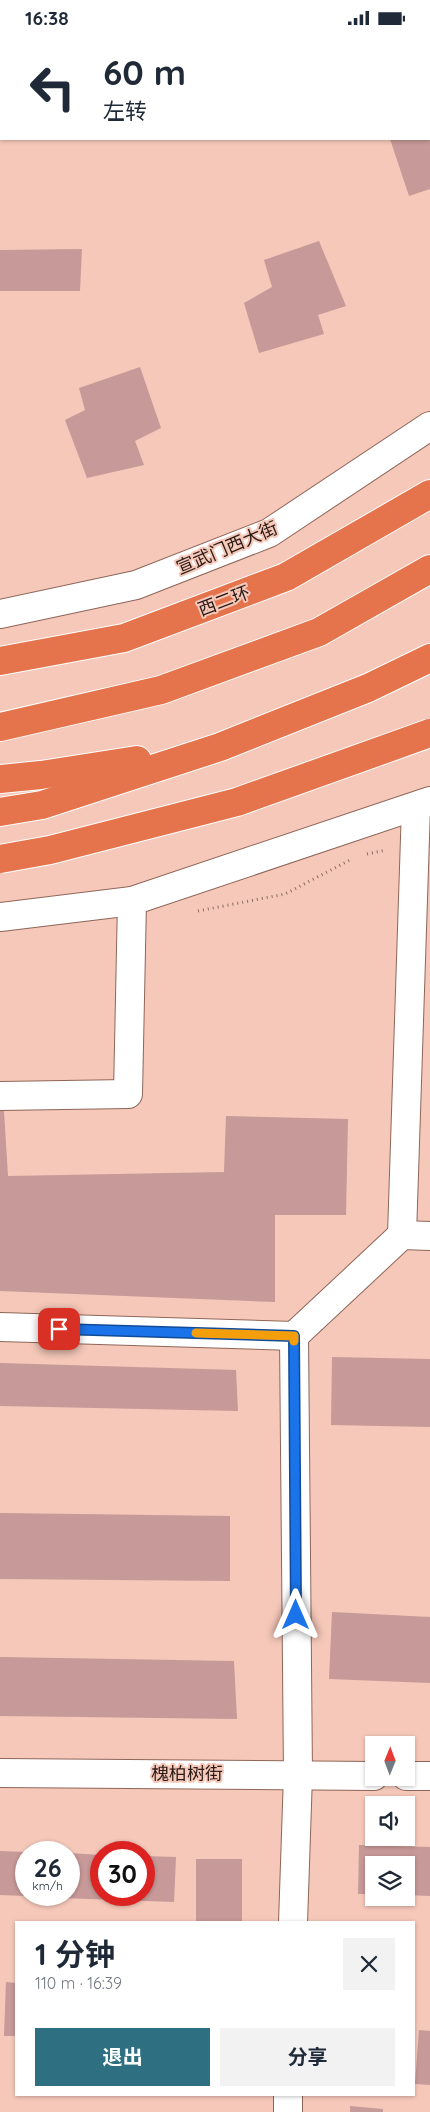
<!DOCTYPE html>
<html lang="zh">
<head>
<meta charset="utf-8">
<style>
	body { margin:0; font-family:Quicksand,"Noto Sans SC",sans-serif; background:#f2f2f3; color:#1f2937; height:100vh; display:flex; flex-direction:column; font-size:19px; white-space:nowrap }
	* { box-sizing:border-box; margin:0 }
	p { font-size:16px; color:#747a83 }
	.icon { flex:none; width:28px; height:28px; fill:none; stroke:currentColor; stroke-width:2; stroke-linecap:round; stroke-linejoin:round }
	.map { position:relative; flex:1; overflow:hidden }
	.details { position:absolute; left:15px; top:1886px; width:400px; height:175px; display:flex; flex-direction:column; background:#fff; border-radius:0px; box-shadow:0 1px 4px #0004 }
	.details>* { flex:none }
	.hud { position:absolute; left:0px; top:0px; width:430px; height:105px; box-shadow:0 1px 4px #0004; background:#fff; color:#1f2937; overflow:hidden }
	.needle { width:32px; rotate:1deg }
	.controls { position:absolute; left:365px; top:1701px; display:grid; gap:10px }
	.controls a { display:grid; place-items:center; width:50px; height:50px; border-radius:0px; background:#fff; box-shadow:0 1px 4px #0004; font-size:25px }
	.speed { position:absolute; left:15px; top:1806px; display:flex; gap:10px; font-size:25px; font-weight:700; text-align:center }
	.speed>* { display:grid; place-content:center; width:65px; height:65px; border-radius:50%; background:#fff; box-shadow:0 1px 4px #0004; line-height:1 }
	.speed small { font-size:12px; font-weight:400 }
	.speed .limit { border:8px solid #d22; background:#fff; color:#111 }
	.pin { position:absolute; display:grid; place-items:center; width:42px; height:42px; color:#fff; margin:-21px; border-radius:10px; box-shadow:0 2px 8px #0006 }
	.me { position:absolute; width:55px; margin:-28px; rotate:0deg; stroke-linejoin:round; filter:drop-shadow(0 0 4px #0008) }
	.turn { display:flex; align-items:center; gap:18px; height:105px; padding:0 20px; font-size:22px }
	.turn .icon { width:65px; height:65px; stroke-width:2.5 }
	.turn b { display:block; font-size:35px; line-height:42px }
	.round { display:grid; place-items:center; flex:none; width:52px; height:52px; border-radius:0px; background:#f2f2f3 }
	.summary { display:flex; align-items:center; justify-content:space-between; height:85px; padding:0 20px }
	h1 { font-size:30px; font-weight:700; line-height:38px }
	.button { display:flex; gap:10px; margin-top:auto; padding:10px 20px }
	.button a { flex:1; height:58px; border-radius:0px; background:#2e7082; color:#fff; font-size:20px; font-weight:700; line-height:58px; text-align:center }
	.button a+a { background:#f2f2f3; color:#1f2937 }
	.status { display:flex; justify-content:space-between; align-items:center; height:35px; padding:0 25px; background:#fff; direction:ltr }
	.status svg { height:14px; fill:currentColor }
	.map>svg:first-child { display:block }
	.building { fill:#c79998 }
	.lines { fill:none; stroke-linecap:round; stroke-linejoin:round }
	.minor-casing { stroke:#8e6659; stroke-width:30 }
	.highway-casing { stroke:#fff; stroke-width:30 }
	.path { stroke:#8c6e64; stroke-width:3; stroke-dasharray:1 4; stroke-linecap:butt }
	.minor { stroke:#fff; stroke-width:28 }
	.highway { stroke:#e5734c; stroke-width:28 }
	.highway-bridge-casing { stroke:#fff; stroke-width:30; stroke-linecap:butt }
	.highway-bridge { stroke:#e5734c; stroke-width:28 }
	.route-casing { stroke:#114b97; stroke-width:12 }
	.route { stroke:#1a73e8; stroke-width:9 }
	.slow { stroke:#f59e0b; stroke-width:9 }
	.labels { text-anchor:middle; stroke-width:4; stroke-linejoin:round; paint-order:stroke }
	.street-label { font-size:18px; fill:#2b1b16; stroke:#f5c8b9 }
</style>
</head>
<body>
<div class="status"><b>16:38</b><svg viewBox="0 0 49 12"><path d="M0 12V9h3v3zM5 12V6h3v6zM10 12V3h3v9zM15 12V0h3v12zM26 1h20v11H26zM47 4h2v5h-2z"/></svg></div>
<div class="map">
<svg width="430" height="2077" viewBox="0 0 430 2077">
	<rect width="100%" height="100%" fill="#f5c8b9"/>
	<g class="building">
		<path d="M 390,104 L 430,104 L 430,154 L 409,161 Z"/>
		<path d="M 319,206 L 346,271 L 318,280 L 324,299 L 259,318 L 244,268 L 272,252 L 264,225 Z"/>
		<path d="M 82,214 L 80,256 L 0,256 L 0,215 Z"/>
		<path d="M 140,332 L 161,393 L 135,406 L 144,430 L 87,443 L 65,385 L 85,375 L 79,353 Z"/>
		<path d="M 0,1076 L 4,1076 L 8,1141 L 224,1137 L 226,1081 L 348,1084 L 346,1180 L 275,1180 L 275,1267 L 0,1256 Z"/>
		<path d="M 332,1322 L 430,1324 L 430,1392 L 331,1390 Z"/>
		<path d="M 0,1328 L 236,1335 L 238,1376 L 0,1371 Z"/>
		<path d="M 0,1478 L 230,1481 L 230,1546 L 0,1544 Z"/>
		<path d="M 332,1577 L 430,1582 L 430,1648 L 329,1644 Z"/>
		<path d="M 0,1622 L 234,1626 L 237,1684 L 0,1681 Z"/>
		<path d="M 359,1810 L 430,1812 L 430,1861 L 406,1860 L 406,1830 L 374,1830 L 374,1859 L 358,1859 Z"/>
		<path d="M 0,1816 L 26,1817 L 26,1861 L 0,1860 Z"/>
		<path d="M 69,1818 L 101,1820 L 101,1860 L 144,1860 L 144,1821 L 176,1822 L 174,1867 L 32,1862 L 69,1860 Z"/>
		<rect x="196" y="1824" width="46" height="64"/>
		<path d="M 6,1947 L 16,1948 L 16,2001 L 4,2001 Z"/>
		<path d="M 419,1995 L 430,1996 L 430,2050 L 415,2049 Z"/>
		<path d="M 350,2071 L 383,2074 L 383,2077 L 350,2077 Z"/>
	</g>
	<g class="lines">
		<defs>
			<g id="minor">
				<path d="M 0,579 L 136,550 L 269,498 L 430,391"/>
				<path d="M 0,882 L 132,866 L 430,766"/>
				<path d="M 0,1061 L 128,1059 L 132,866"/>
				<path d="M 402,1200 L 416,772"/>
				<path d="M 0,1292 L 294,1301 L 402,1200 L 430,1201"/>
				<path d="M 0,1738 L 374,1741"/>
				<path d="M 406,1741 L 430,1741"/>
				<path d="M 293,1888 L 298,1740 L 294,1301"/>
				<path d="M 288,2077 L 288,2060"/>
			</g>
			<g id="highway">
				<path d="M 0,626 L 124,603 L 286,542 L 430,459"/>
				<path d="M 0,692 L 161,655 L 319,597 L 430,534"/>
				<path d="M 0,744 L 41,740 L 137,725"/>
				<path d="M 0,777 L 42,770 L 220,712 L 368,653 L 430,623"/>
			</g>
		</defs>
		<use href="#minor" class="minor-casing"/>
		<use href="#highway" class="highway-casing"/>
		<g class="path">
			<path d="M 367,819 L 386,815"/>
			<path d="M 198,876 L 285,859 L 350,825"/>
		</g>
		<use href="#minor" class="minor"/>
		<use href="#highway" class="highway"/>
		<defs>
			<path id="highway-bridge" d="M 0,824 L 50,815 L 237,767 L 430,698"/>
		</defs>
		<use href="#highway-bridge" class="highway-bridge-casing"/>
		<use href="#highway-bridge" class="highway-bridge"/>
	</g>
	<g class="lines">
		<defs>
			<path id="route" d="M 59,1294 L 294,1301 L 296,1580"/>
		</defs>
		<use href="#route" class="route-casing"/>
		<use href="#route" class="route"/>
		<path class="slow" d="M 196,1298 L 294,1301 L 294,1306"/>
	</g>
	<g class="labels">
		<g class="street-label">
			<text transform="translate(227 513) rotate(-23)" y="6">宣武门西大街</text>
			<text transform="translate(224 566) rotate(-21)" y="6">西二环</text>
			<text x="187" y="1745">槐柏树街</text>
		</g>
	</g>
</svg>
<div class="controls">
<a><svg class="needle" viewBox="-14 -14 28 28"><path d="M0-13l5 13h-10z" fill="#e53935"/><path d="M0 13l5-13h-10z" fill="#747a83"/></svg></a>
<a><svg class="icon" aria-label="sound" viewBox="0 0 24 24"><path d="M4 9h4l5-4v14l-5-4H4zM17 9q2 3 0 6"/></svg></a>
<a><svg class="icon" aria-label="layers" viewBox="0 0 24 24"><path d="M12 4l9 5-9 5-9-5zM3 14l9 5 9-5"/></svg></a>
</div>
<div class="speed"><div>26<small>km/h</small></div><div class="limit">30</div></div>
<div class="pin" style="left:59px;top:1294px;background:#d93025"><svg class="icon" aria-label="arrive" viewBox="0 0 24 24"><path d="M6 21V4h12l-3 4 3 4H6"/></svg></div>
<svg class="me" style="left:296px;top:1580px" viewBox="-20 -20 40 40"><path d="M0-17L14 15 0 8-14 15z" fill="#1a73e8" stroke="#fff" stroke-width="4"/></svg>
<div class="hud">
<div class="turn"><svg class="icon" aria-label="left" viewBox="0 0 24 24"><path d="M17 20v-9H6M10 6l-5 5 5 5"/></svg><div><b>60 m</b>左转</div></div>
</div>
<section class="details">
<div class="summary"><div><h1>1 分钟</h1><p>110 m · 16:39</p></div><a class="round"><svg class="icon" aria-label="close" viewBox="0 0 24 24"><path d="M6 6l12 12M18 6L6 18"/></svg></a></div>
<div class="button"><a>退出</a><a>分享</a></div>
</section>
</div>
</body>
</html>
